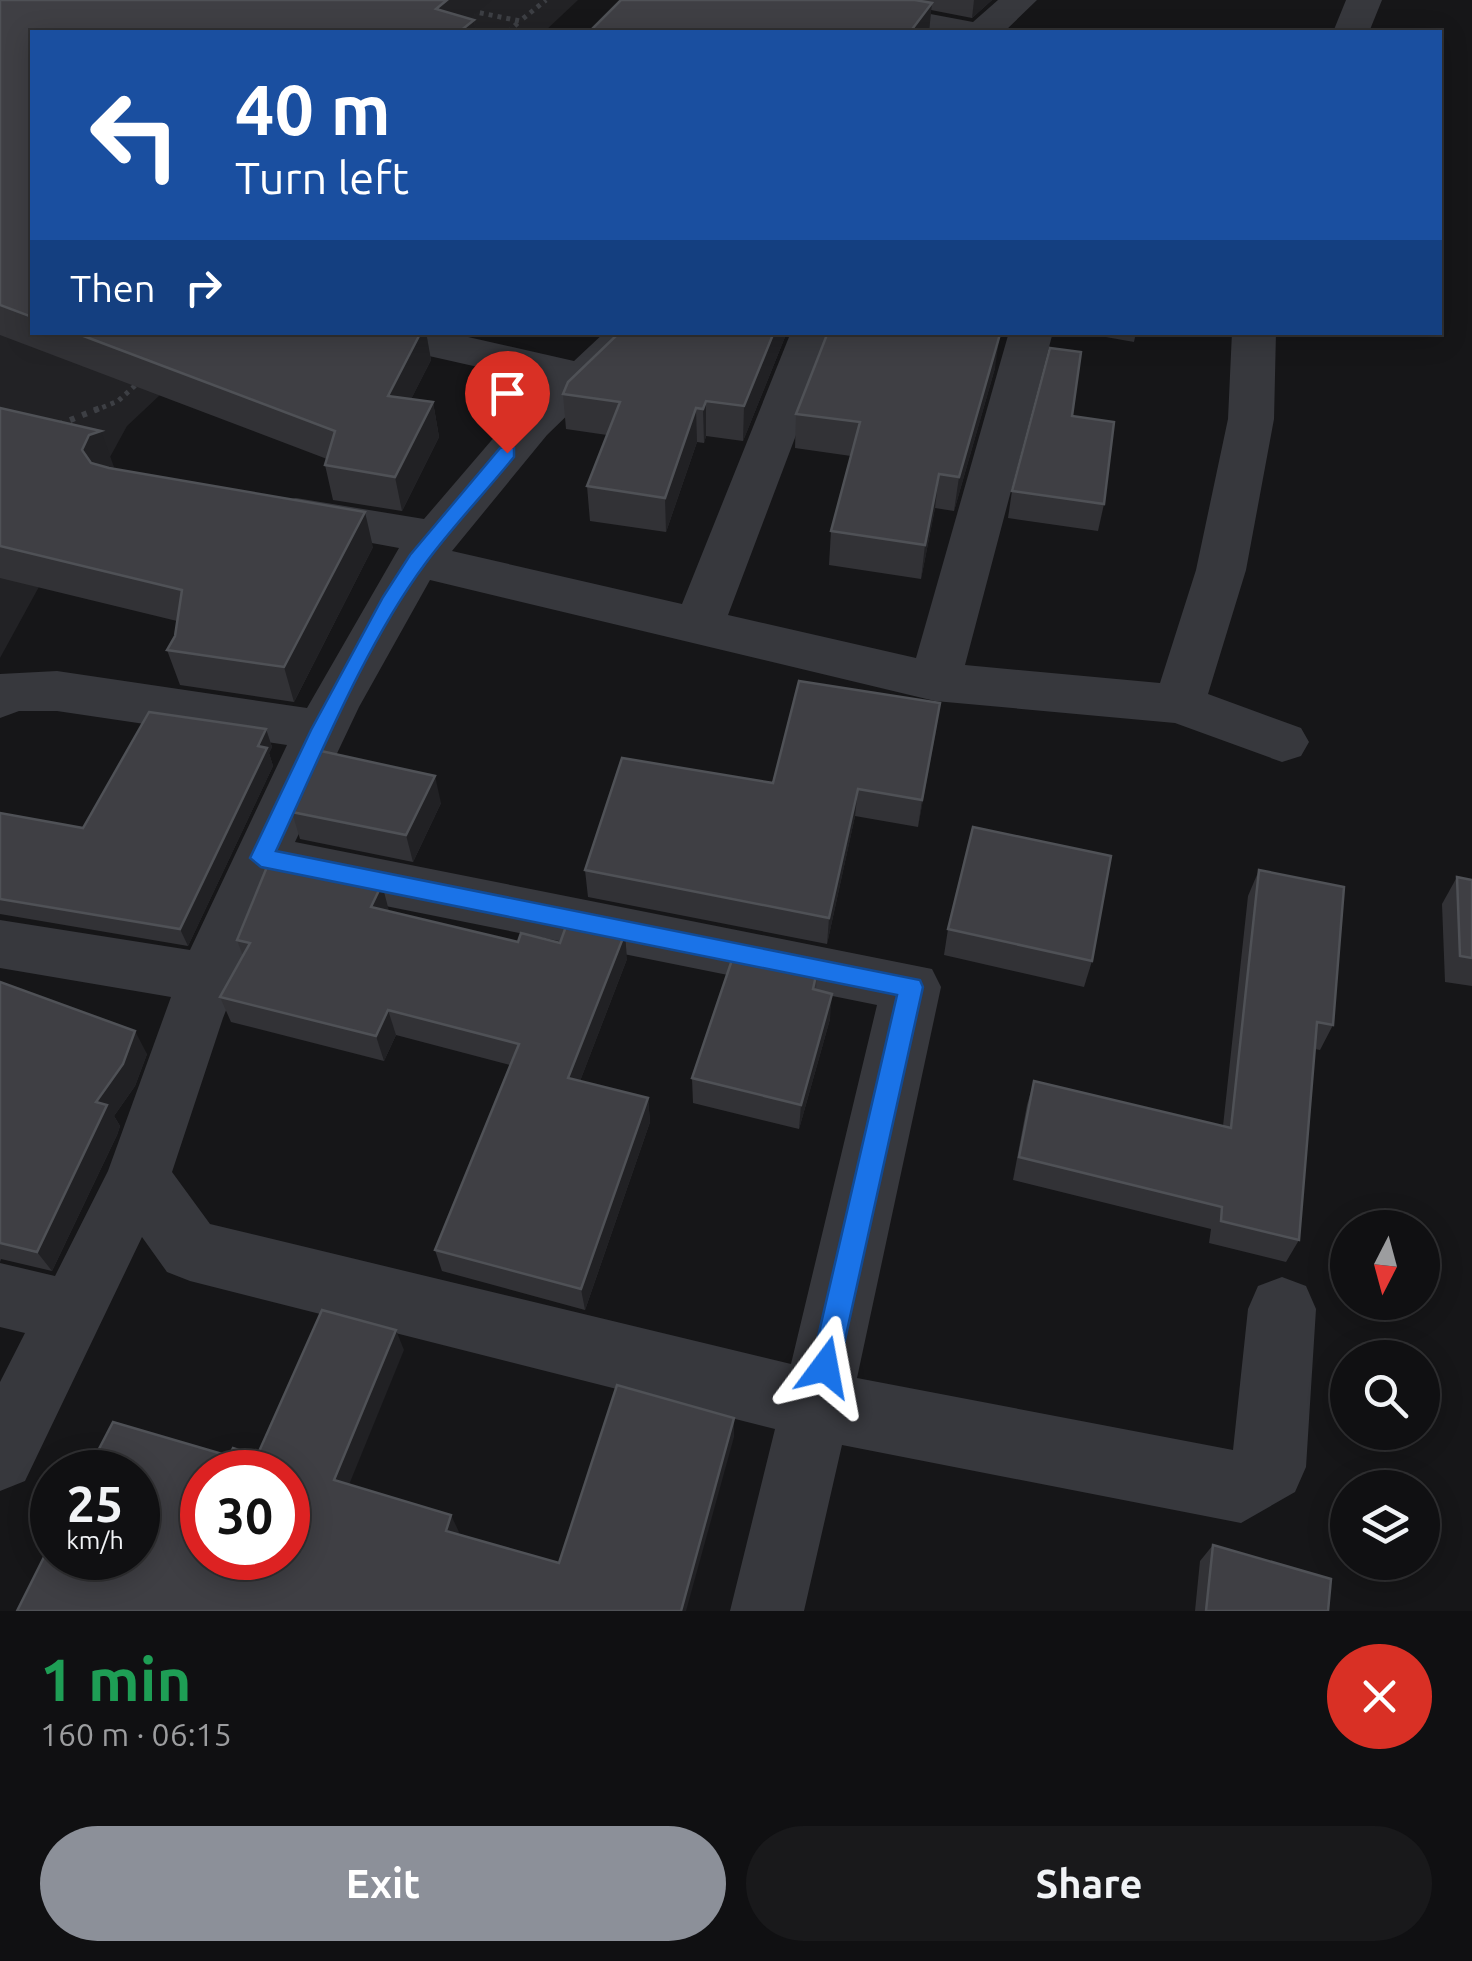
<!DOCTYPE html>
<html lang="en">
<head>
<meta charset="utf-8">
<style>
	body { margin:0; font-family:Ubuntu,sans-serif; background:#19191b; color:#f1f3f6; height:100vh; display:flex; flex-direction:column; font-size:38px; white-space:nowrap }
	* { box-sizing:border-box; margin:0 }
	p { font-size:32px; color:#9c9d9f }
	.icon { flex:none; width:55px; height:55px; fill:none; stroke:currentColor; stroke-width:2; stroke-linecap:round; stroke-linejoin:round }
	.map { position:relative; height:1611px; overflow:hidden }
	.panel { display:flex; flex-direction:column; background:#101012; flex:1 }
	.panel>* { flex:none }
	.hud { position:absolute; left:30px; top:30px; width:1412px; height:305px; border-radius:0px; box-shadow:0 5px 25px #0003,0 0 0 2px #303032; background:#1a4fa0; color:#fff; overflow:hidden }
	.needle { width:65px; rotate:186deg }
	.buttons { position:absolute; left:1330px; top:1210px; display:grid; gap:20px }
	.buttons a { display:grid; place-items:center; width:110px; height:110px; border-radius:50%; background:#101012; box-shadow:0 5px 25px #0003,0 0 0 2px #303032; font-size:50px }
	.speed { position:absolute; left:30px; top:1450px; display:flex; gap:20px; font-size:50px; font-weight:700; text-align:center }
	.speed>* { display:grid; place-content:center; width:130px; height:130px; border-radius:50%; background:#101012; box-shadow:0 5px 25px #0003,0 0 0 2px #303032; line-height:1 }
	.speed small { font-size:25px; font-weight:400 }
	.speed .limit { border:15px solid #d22; background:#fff; color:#111 }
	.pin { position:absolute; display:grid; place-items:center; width:85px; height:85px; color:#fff; margin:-102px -42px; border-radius:50% 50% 50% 0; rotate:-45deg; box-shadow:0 0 10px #0007 }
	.pin .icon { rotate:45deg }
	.me { position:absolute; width:110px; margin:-55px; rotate:13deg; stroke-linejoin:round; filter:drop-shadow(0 0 8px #0008) }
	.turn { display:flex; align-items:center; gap:35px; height:210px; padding:0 40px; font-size:45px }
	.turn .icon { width:130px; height:130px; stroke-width:2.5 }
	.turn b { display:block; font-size:70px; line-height:85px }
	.then { display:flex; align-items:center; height:95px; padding:0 40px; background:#0003; gap:20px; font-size:38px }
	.round { display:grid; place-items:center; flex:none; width:105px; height:105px; border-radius:52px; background:#19191b }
	.head { display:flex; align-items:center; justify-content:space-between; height:170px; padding:0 40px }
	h1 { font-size:60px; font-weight:600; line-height:75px; color:#1e9e55 }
	.cta { display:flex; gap:20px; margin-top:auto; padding:20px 40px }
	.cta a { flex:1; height:115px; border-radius:60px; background:#8c9099; color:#fff; font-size:40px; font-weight:600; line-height:115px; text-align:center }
	.cta a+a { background:#19191b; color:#f1f3f6 }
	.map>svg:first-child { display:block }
	.built { fill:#222225 }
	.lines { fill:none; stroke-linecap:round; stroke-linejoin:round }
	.path-far1 { stroke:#3d3f44; stroke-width:5; stroke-dasharray:4 5; stroke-linecap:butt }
	.path { stroke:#3d3f44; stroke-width:6; stroke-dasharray:5 8; stroke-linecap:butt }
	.minor { fill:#37383d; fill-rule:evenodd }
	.wall { fill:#323236 }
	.shaded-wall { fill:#212124 }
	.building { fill:#3f3f44; stroke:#4f5156; stroke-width:2.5; fill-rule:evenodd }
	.route { fill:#1a73e8; stroke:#114b97; stroke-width:2.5 }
</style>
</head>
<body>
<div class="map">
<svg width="1472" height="1611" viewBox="0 0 1472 1611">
	<rect width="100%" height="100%" fill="#161618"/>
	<path class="built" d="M 0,0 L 578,0 L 544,32 L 32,32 L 32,332 L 226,333 L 127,426 L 0,658 Z"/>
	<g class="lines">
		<g class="path-far1">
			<path d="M 471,11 L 520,21 L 546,0"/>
			<path d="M 508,32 L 520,21"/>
			<path d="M 94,411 L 118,401 L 139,382"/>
		</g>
		<path class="path" d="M 58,425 L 100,408"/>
		<g class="minor">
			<path d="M 782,0 L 856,0 L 973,22 L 998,0 L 1037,0 L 1004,32 L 914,32 L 800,11 L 788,7 Z"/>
			<path d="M 1346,0 L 1382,0 L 1369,32 L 1333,32 Z"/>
			<path d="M 361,332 L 446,332 L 574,361 L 605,332 L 653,332 L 547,435 L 452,551 L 682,604 L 791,332 L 835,332 L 728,615 L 916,658 L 1009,332 L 1053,332 L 965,665 L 1160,683 L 1196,570 L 1228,419 L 1232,332 L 1276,332 L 1274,419 L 1246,570 L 1208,694 L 1301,728 L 1309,742 L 1301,756 L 1282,762 L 1175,723 L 935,701 L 430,580 L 359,707 L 295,842 L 932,969 L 941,987 L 857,1378 L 1233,1450 L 1248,1309 L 1258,1286 L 1282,1277 L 1306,1286 L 1316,1309 L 1306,1467 L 1295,1492 L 1241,1523 L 842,1445 L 804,1611 L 730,1611 L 775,1429 L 190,1281 L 167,1272 L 142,1237 L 25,1481 L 0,1491 L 0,1382 L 25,1333 L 0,1327 L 0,1263 L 55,1276 L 108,1171 L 171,997 L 0,968 L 0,920 L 190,950 L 287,745 L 57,711 L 19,711 L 0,718 L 0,674 L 57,671 L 307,708 L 399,548 L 279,526 L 272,514 L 279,502 L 296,498 L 424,519 L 515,413 L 549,383 L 367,342 ZM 276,884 L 877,1005 L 791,1364 L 210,1224 L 172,1172 L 223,1018 Z"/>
		</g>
	</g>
	<g class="wall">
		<path d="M 0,0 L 474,20 L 476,32 L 32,32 L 32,332 L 426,332 L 431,360 L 411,399 L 433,402 L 439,437 L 402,511 L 333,500 L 325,465 L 327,459 L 0,335 Z"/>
		<path d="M 621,0 L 992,0 L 972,18 L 931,10 L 929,32 L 589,32 Z"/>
		<path d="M 568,332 L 600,332 L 595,337 Z"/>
		<path d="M 787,332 L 743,441 L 706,436 L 704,443 L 697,442 L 666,532 L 590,521 L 587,486 L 607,435 L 566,429 L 563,394 Z"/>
		<path d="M 1078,332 L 1136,332 L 1134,342 Z"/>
		<path d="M 995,368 L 954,511 L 935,508 L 921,579 L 829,565 L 831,531 L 851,456 L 795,448 L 796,414 Z"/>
		<path d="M 0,408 L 114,467 L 111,468 L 373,547 L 294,702 L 180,685 L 167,650 L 175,636 L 177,621 L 0,578 Z"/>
		<path d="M 1072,416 L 1104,504 L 1098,531 L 1008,518 L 1012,491 Z"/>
		<path d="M 940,703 L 918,827 L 855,816 L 827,944 L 588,897 L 585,870 Z"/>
		<path d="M 266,729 L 272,747 L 269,753 L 273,766 L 188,946 L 0,914 L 0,813 L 83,828 Z"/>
		<path d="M 441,803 L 413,862 L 300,839 L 292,812 Z"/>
		<path d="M 1259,870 L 1333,1025 L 1320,1050 L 1315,1049 L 1299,1240 L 1286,1262 L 1209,1243 L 1211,1229 L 1013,1180 L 1027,1105 L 1034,1081 L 1223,1126 L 1248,896 Z"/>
		<path d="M 1457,877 L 1472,880 L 1472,986 L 1445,982 L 1442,904 Z"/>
		<path d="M 389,911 L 518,942 L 627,959 L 580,1081 L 648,1098 L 650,1122 L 585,1310 L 442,1271 L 435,1250 L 510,1065 L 396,1035 L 384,1061 L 231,1022 L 220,997 L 243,956 L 237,940 Z"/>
		<path d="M 948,929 L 1092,961 L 1084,987 L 944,955 Z"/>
		<path d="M 817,971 L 816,990 L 830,1019 L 799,1129 L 693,1103 L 692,1078 Z"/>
		<path d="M 0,982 L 147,1054 L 135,1086 L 114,1116 L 120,1126 L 117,1135 L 52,1271 L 1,1259 L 0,1262 Z"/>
		<path d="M 1213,1545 L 1328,1611 L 1195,1611 L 1200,1561 Z"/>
	</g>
	<g class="shaded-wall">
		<path d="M 447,0 L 492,0 L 452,32 L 436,9 Z"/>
		<path d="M 974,0 L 992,0 L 972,18 Z"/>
		<path d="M 932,3 L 929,32 L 910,32 Z"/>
		<path d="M 474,20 L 476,32 L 459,32 Z"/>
		<path d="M 421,332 L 426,332 L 431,360 L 395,431 L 388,396 Z"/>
		<path d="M 774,332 L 787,332 L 743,441 L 744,406 Z"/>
		<path d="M 1000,334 L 995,368 L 954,511 L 959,477 Z"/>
		<path d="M 706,401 L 706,436 L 704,443 L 703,409 Z"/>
		<path d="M 433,402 L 439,437 L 402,511 L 395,477 Z"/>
		<path d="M 696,408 L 697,442 L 666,532 L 665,498 Z"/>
		<path d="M 101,431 L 114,467 L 103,471 L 96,486 L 82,450 L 89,435 Z"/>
		<path d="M 939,474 L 935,508 L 921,579 L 925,545 Z"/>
		<path d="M 365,512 L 373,547 L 294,702 L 284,667 Z"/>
		<path d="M 940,703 L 936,731 L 918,827 L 922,800 Z"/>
		<path d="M 266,729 L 272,747 L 269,753 L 273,766 L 188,946 L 180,929 Z"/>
		<path d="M 435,776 L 441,803 L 413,862 L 406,835 Z"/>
		<path d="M 858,789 L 855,816 L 827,944 L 829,918 Z"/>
		<path d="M 382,884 L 389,911 L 371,907 Z"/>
		<path d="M 625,933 L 627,959 L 572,1102 L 568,1078 Z"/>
		<path d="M 832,994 L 830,1019 L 799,1129 L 801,1105 Z"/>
		<path d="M 388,1010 L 396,1035 L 384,1061 L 376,1036 Z"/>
		<path d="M 135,1031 L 147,1054 L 135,1086 L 114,1116 L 120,1126 L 117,1135 L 52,1271 L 37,1252 L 96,1102 Z"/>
		<path d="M 648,1098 L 650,1122 L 585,1310 L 581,1289 Z"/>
		<path d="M 396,1330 L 404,1350 L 344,1497 L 334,1480 Z"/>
		<path d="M 734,1418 L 734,1437 L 686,1611 L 681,1611 Z"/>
		<path d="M 451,1515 L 459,1532 L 453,1547 L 446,1531 Z"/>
	</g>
	<g class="building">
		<path d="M 0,0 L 447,0 L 436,9 L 474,20 L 459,32 L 32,32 L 32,317 L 0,305 Z"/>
		<path d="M 621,0 L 915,0 L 932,3 L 910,32 L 589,32 Z"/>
		<path d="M 73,332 L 421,332 L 388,396 L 433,402 L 395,477 L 325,465 L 335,431 Z"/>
		<path d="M 620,332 L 774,332 L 744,406 L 706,401 L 703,409 L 696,408 L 665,498 L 587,486 L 620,402 L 563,394 L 568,382 Z"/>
		<path d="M 828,332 L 988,332 L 1000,334 L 959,477 L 939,474 L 925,545 L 831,531 L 860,422 L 796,414 Z"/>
		<path d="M 1050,348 L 1081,352 L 1072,416 L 1114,422 L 1104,504 L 1012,491 Z"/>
		<path d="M 0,408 L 101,431 L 89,435 L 82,450 L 91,463 L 109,468 L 365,512 L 284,667 L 167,650 L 175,636 L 182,590 L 0,546 Z"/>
		<path d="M 799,681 L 940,703 L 922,800 L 858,789 L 829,918 L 585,870 L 622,758 L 773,783 Z"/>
		<path d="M 149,712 L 266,729 L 258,746 L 267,748 L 180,929 L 0,899 L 0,813 L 83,828 Z"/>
		<path d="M 321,751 L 435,776 L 406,835 L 292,812 Z"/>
		<path d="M 973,827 L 1111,856 L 1092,961 L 948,929 Z"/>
		<path d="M 269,862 L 382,884 L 371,907 L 518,942 L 521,933 L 560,943 L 568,921 L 625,933 L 568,1078 L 648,1098 L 581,1289 L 435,1250 L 519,1044 L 388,1010 L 376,1036 L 220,997 L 250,943 L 237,940 Z"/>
		<path d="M 1259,870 L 1344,887 L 1333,1025 L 1317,1022 L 1299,1240 L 1221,1221 L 1222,1207 L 1019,1157 L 1034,1081 L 1231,1128 Z"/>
		<path d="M 1457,877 L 1472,880 L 1472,958 L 1460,956 Z"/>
		<path d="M 734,954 L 817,971 L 813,989 L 832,994 L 801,1105 L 692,1078 Z"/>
		<path d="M 0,982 L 135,1031 L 123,1064 L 96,1102 L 107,1105 L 37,1252 L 0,1243 Z"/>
		<path d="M 322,1310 L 396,1330 L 334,1480 L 451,1515 L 446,1531 L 559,1563 L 617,1385 L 734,1418 L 681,1611 L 17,1611 L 52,1541 L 52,1558 L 138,1558 L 138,1472 L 87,1472 L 113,1422 L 229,1456 L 233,1448 L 257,1456 ZM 202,1472 L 288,1472 L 288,1558 L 202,1558 Z"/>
		<path d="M 1213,1545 L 1331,1579 L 1328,1611 L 1206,1611 Z"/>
	</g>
	<path class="route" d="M 507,446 L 514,448 L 514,457 C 485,493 452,527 425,564 C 365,645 319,759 276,851 L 920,980 L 923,987 L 839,1367 L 835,1377 L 825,1381 L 815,1377 L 811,1367 L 897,995 L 261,867 L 250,858 L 311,730 L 383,597 L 410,555 L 500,448 Z"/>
</svg>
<div class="buttons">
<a><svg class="needle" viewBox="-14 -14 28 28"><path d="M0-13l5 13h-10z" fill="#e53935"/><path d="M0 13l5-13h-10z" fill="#9c9d9f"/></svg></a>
<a><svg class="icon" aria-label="search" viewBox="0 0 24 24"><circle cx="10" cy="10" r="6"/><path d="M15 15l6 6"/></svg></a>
<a><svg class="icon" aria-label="layers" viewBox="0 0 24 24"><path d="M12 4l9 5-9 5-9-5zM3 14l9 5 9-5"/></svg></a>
</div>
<div class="speed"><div>25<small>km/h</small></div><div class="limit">30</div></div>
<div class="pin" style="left:507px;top:453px;background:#d93025"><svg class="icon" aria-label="arrive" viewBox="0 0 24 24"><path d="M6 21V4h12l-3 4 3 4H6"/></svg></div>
<svg class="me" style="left:825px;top:1367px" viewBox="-20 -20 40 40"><path d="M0-17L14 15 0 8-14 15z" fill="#1a73e8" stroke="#fff" stroke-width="4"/></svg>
<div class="hud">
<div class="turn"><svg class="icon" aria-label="left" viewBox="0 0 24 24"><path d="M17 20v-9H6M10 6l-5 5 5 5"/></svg><div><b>40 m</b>Turn left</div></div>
<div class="then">Then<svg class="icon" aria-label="right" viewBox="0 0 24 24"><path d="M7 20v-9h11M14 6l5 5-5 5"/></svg></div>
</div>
</div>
<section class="panel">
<div class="head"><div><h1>1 min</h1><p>160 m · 06:15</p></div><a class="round" style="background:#d93025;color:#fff"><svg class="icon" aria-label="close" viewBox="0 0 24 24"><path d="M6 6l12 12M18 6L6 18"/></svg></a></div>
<div class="cta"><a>Exit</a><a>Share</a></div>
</section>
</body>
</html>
